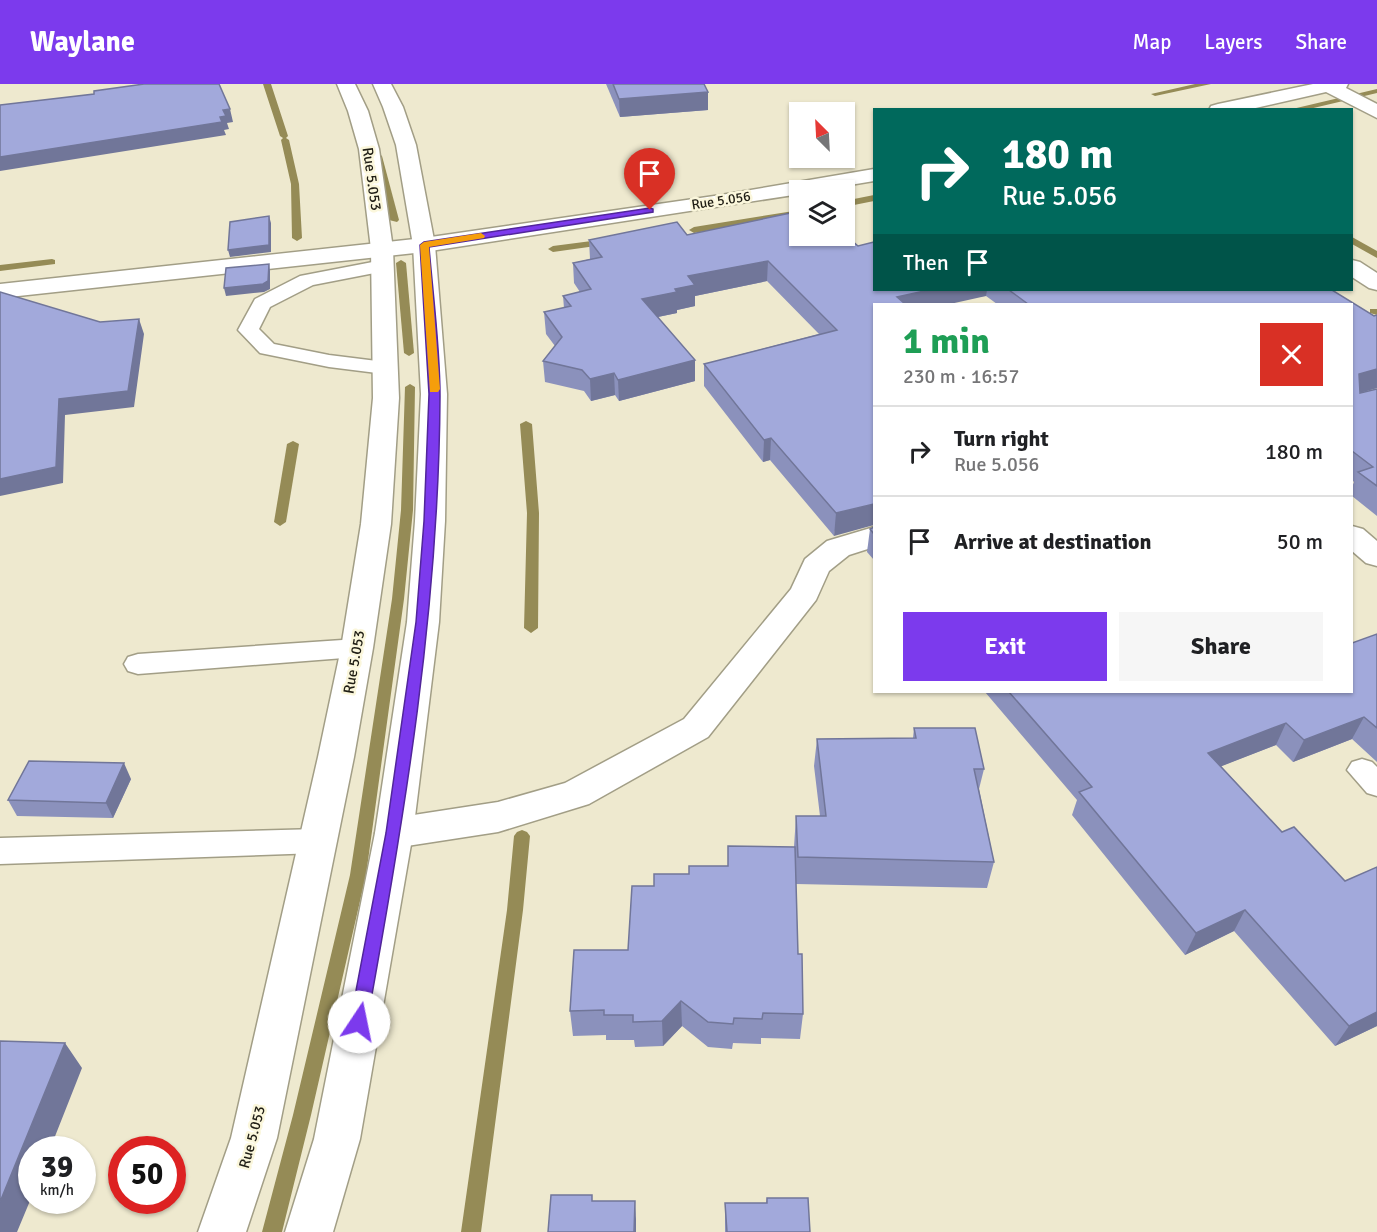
<!DOCTYPE html>
<html lang="en">
<head>
<meta charset="utf-8">
<style>
	body { margin:0; font-family:Signika,sans-serif; background:#f6f6f6; color:#202124; height:100vh; display:flex; flex-direction:column; font-size:22px; white-space:nowrap }
	* { box-sizing:border-box; margin:0 }
	p { font-size:20px; color:#757577 }
	.icon { flex:none; width:33px; height:33px; fill:none; stroke:currentColor; stroke-width:2; stroke-linecap:round; stroke-linejoin:round }
	.map { position:relative; flex:1; overflow:hidden }
	.drawer { position:absolute; left:873px; top:219px; width:480px; height:390px; display:flex; flex-direction:column; background:#fff; border-radius:0px; box-shadow:0 2px 4px #0004 }
	.drawer>* { flex:none }
	.guide { position:absolute; left:873px; top:24px; width:480px; height:183px; border-radius:0px; box-shadow:0 2px 4px #0004; background:#00695c; color:#fff; overflow:hidden }
	.needle { width:39px; rotate:336deg }
	.tools { position:absolute; left:789px; top:18px; display:grid; gap:12px }
	.tools a { display:grid; place-items:center; width:66px; height:66px; border-radius:0px; background:#fff; box-shadow:0 2px 4px #0004; font-size:30px }
	.speed { position:absolute; left:18px; top:1052px; display:flex; gap:12px; font-size:30px; font-weight:700; text-align:center }
	.speed>* { display:grid; place-content:center; width:78px; height:78px; border-radius:50%; background:#fff; box-shadow:0 2px 4px #0004; line-height:1 }
	.speed small { font-size:15px; font-weight:400 }
	.speed .limit { border:9px solid #d22; background:#fff; color:#111 }
	.pin { position:absolute; display:grid; place-items:center; width:51px; height:51px; color:#fff; margin:-62px -26px; border-radius:50% 50% 50% 0; rotate:-45deg; box-shadow:0 0 6px #0007 }
	.pin .icon { rotate:45deg }
	.me { position:absolute; width:66px; margin:-33px; rotate:11deg; stroke-linejoin:round; filter:drop-shadow(0 0 4px #0008) }
	.turn { display:flex; align-items:center; gap:21px; height:126px; padding:0 30px; font-size:27px }
	.turn .icon { width:78px; height:78px; stroke-width:2.5 }
	.turn b { display:block; font-size:42px; line-height:51px }
	.then { display:flex; align-items:center; height:57px; padding:0 30px; background:#0003; gap:12px; font-size:22px }
	.round { display:grid; place-items:center; flex:none; width:63px; height:63px; border-radius:0px; background:#f6f6f6 }
	.summary { display:flex; align-items:center; justify-content:space-between; height:102px; padding:0 30px }
	h1 { font-size:36px; font-weight:800; line-height:45px; color:#1e9e55 }
	.action { display:flex; gap:12px; margin-top:auto; padding:12px 30px }
	.action a { flex:1; height:69px; border-radius:0px; background:#7c3aed; color:#fff; font-size:24px; font-weight:800; line-height:69px; text-align:center }
	.action a+a { background:#f6f6f6; color:#202124 }
	ul { padding:0; list-style:none }
	li { display:flex; align-items:center; gap:18px; height:90px; padding:0 30px; border-top:2px solid #e0e0e0 }
	li div { flex:1 }
	li b { display:block; font-size:22px }
	li em { font-style:normal }
	header { display:flex; align-items:center; gap:36px; box-sizing:border-box; height:84px; padding:0 30px; background:#7c3aed; color:#fff }
	header strong { font-size:28px }
	nav { display:flex; gap:33px; margin-inline-start:auto; font-size:21px }
	.map>svg:first-child { display:block }
	.lines { fill:none; stroke-linecap:round; stroke-linejoin:round }
	.stream { fill:#958b56; fill-rule:evenodd }
	.lane-casing { stroke:#a29e86; stroke-width:3 }
	.street-casing { stroke:#a29e86; stroke-width:3 }
	.secondary-casing { stroke:#a29e86; stroke-width:3 }
	.lane { fill:#fff; fill-rule:evenodd }
	.street { fill:#fff; fill-rule:evenodd }
	.secondary { fill:#fff; fill-rule:evenodd }
	.wall { fill:#8b91bc }
	.shaded-wall { fill:#717699 }
	.building { fill:#a2a9db; stroke:#717699; stroke-width:1.5 }
	.route { fill:#7c3aed; stroke:#51269a; stroke-width:1.5 }
	.slow { fill:#f59e0b }
	.labels { text-anchor:middle; stroke-width:5; stroke-linejoin:round; paint-order:stroke }
	.far-street-label { font-size:14px; fill:#201e15; stroke:#fbf7dc }
	.street-label { font-size:15px; fill:#201e15; stroke:#fbf7dc }
</style>
</head>
<body>
<header>
<strong>Waylane</strong>
<nav><a>Map</a><a>Layers</a><a>Share</a></nav>
</header>
<div class="map">
<svg width="1377" height="1148" viewBox="0 0 1377 1148">
	<rect width="100%" height="100%" fill="#eee9cf"/>
	<g class="lines">
		<g class="stream">
			<path d="M 263,0 L 271,0 L 288,52 L 286,54 L 289,56 L 299,100 L 302,154 L 297,157 L 292,154 L 291,100 L 281,56 L 283,54 L 280,52 Z"/>
			<path d="M 1195,0 L 1211,0 L 1155,12 L 1151,10 Z"/>
			<path d="M 1377,5 L 1377,9 L 1305,26 L 1288,26 Z"/>
			<path d="M 378,69 L 382,72 L 399,136 L 397,138 L 389,136 L 374,72 Z"/>
			<path d="M 874,111 L 874,117 L 844,123 L 844,117 Z"/>
			<path d="M 800,126 L 800,132 L 694,149 L 689,146 L 694,143 Z"/>
			<path d="M 1352,153 L 1377,167 L 1377,174 L 1352,160 Z"/>
			<path d="M 607,155 L 612,158 L 610,160 L 553,168 L 548,165 L 553,162 Z"/>
			<path d="M 52,175 L 55,176 L 55,180 L 0,187 L 0,181 Z"/>
			<path d="M 401,176 L 406,179 L 414,269 L 409,272 L 404,269 L 396,179 Z"/>
			<path d="M 1370,225 L 1377,225 L 1377,231 L 1370,229 Z"/>
			<path d="M 410,300 L 415,303 L 413,426 L 404,515 L 366,791 L 311,1031 L 282,1148 L 262,1148 L 293,1031 L 350,791 L 392,515 L 401,426 L 405,303 Z"/>
			<path d="M 526,337 L 532,340 L 539,429 L 538,544 L 531,549 L 524,544 L 527,429 L 520,340 Z"/>
			<path d="M 293,357 L 299,360 L 286,438 L 280,442 L 274,438 L 287,360 Z"/>
			<path d="M 522,746 L 527,748 L 530,752 L 523,826 L 481,1148 L 461,1148 L 507,826 L 514,752 L 517,748 Z"/>
		</g>
		<defs>
			<g id="lane">
				<path d="M 383,176 L 390,178 L 392,182 L 390,186 L 313,201 L 270,223 L 259,245 L 274,260 L 329,271 L 385,278 L 392,280 L 396,284 L 392,288 L 385,290 L 329,283 L 260,269 L 238,246 L 255,215 L 300,192 Z"/>
				<path d="M 357,555 L 366,557 L 370,564 L 366,571 L 357,573 L 138,590 L 128,587 L 124,580 L 128,573 L 138,570 Z"/>
				<path d="M 1362,675 L 1372,678 L 1377,683 L 1377,712 L 1367,709 L 1347,686 L 1352,678 Z"/>
				<path d="M 318,745 L 329,748 L 333,757 L 329,766 L 318,769 L 0,780 L 0,754 Z"/>
			</g>
			<g id="street">
				<path d="M 1313,0 L 1348,0 L 1346,4 L 1377,20 L 1377,34 L 1326,8 L 1247,26 L 1209,26 L 1211,22 L 1218,20 Z"/>
				<path d="M 874,85 L 874,97 L 820,106 L 800,106 L 800,110 L 424,168 L 0,214 L 0,200 L 424,154 L 721,111 Z"/>
				<path d="M 1352,176 L 1360,178 L 1377,189 L 1377,206 L 1369,204 L 1352,193 Z"/>
				<path d="M 1352,442 L 1363,445 L 1377,457 L 1377,482 L 1366,479 L 1352,467 Z"/>
				<path d="M 874,443 L 874,463 L 849,471 L 829,487 L 816,516 L 708,653 L 589,720 L 498,748 L 394,764 L 381,760 L 375,749 L 381,738 L 394,734 L 498,718 L 565,699 L 684,635 L 791,505 L 805,475 L 827,457 Z"/>
			</g>
			<g id="secondary">
				<path d="M 337,0 L 355,0 L 368,27 L 379,65 L 393,165 L 399,314 L 391,440 L 373,564 L 354,673 L 277,1054 L 246,1148 L 198,1148 L 231,1054 L 318,673 L 341,564 L 361,440 L 373,314 L 371,165 L 359,65 L 348,27 Z"/>
				<path d="M 373,0 L 391,0 L 403,23 L 416,61 L 435,161 L 447,310 L 445,437 L 439,538 L 413,749 L 360,1055 L 333,1148 L 285,1148 L 314,1055 L 375,749 L 407,538 L 415,437 L 421,310 L 413,161 L 396,61 L 383,23 Z"/>
			</g>
		</defs>
		<use href="#lane" class="lane-casing"/>
		<use href="#street" class="street-casing"/>
		<use href="#secondary" class="secondary-casing"/>
		<use href="#lane" class="lane"/>
		<use href="#street" class="street"/>
		<use href="#secondary" class="secondary"/>
	</g>
	<g class="wall">
		<path d="M 606,0 L 704,0 L 708,8 L 708,26 L 620,33 Z"/>
		<path d="M 687,151 L 874,206 L 1332,206 L 1374,232 L 1377,231 L 1377,304 L 1360,309 L 1377,305 L 1377,432 L 1352,412 L 1352,403 L 1354,398 L 1352,396 L 1352,220 L 997,220 L 986,212 L 874,220 L 834,452 L 770,376 L 763,378 L 704,302 L 704,280 L 819,250 L 767,197 L 695,212 L 695,222 L 677,226 L 677,229 L 658,233 L 695,297 L 619,317 L 615,311 L 591,317 L 584,307 L 545,298 L 543,277 L 555,262 L 546,250 L 544,228 L 564,224 L 563,212 L 580,208 L 574,199 L 573,179 L 590,175 L 589,156 Z"/>
		<path d="M 874,443 L 874,476 L 867,468 L 870,445 Z"/>
		<path d="M 1377,550 L 1377,678 L 1352,655 L 1293,678 L 1276,661 L 1221,682 L 1282,748 L 1345,797 L 1377,783 L 1377,942 L 1335,962 L 1234,847 L 1185,871 L 1072,731 L 1077,716 L 985,608 L 1352,608 Z"/>
		<path d="M 914,644 L 984,685 L 979,705 L 994,778 L 987,804 L 796,800 L 798,870 L 803,930 L 800,955 L 761,954 L 761,960 L 733,959 L 732,965 L 708,963 L 682,942 L 663,962 L 635,963 L 634,956 L 606,956 L 606,951 L 573,952 L 570,927 L 628,866 L 689,790 L 728,782 L 794,763 L 796,732 L 820,732 L 814,682 L 817,655 L 913,654 Z"/>
		<path d="M 131,695 L 113,734 L 17,732 L 8,716 Z"/>
		<path d="M 767,1114 L 810,1148 L 725,1148 L 725,1119 L 766,1119 Z"/>
	</g>
	<g class="shaded-wall">
		<path d="M 708,8 L 708,26 L 620,33 L 619,15 Z"/>
		<path d="M 230,25 L 233,38 L 227,39 L 229,45 L 224,46 L 226,51 L 0,87 L 0,73 L 220,33 L 223,26 Z"/>
		<path d="M 269,132 L 271,139 L 271,168 L 230,173 L 228,166 Z"/>
		<path d="M 768,177 L 767,197 L 695,212 L 695,222 L 677,226 L 677,229 L 643,236 L 642,215 L 675,205 L 688,192 Z"/>
		<path d="M 269,180 L 270,187 L 270,205 L 264,208 L 226,212 L 224,204 Z"/>
		<path d="M 929,206 L 987,206 L 986,212 L 950,220 L 896,220 L 897,213 Z"/>
		<path d="M 139,235 L 144,250 L 134,323 L 65,331 L 63,399 L 0,412 L 0,395 L 59,315 Z"/>
		<path d="M 695,276 L 695,297 L 619,317 L 618,296 Z"/>
		<path d="M 1377,285 L 1377,304 L 1352,311 L 1359,290 Z"/>
		<path d="M 614,289 L 615,311 L 591,317 L 590,295 Z"/>
		<path d="M 771,354 L 770,376 L 763,378 L 764,356 Z"/>
		<path d="M 874,420 L 874,441 L 834,452 L 836,429 Z"/>
		<path d="M 1364,633 L 1352,655 L 1293,678 L 1304,656 Z"/>
		<path d="M 1286,639 L 1276,661 L 1199,691 L 1208,669 Z"/>
		<path d="M 124,679 L 131,695 L 113,734 L 106,719 Z"/>
		<path d="M 1245,826 L 1234,847 L 1185,871 L 1196,849 Z"/>
		<path d="M 681,917 L 682,942 L 663,962 L 662,937 Z"/>
		<path d="M 1377,928 L 1377,942 L 1335,962 L 1349,942 Z"/>
		<path d="M 65,959 L 82,984 L 50,1065 L 32,1065 L 32,1112 L 17,1148 L 0,1148 L 0,1118 Z"/>
		<path d="M 635,1117 L 636,1135 L 636,1148 L 634,1148 Z"/>
	</g>
	<g class="building">
		<path d="M 144,0 L 219,0 L 230,25 L 223,26 L 226,32 L 220,33 L 222,38 L 0,73 L 0,21 L 94,10 L 94,7 Z"/>
		<path d="M 613,0 L 704,0 L 708,8 L 619,15 Z"/>
		<path d="M 800,127 L 800,152 L 844,152 L 844,150 L 858,162 L 874,158 L 874,206 L 929,206 L 897,213 L 905,220 L 874,220 L 874,420 L 836,429 L 771,354 L 764,356 L 704,280 L 837,246 L 768,177 L 688,192 L 695,201 L 675,205 L 677,208 L 642,215 L 695,276 L 618,296 L 614,289 L 590,295 L 582,286 L 543,277 L 562,253 L 544,228 L 571,222 L 563,212 L 591,205 L 573,179 L 602,173 L 589,156 L 677,138 L 687,151 Z"/>
		<path d="M 269,132 L 269,161 L 228,166 L 230,138 Z"/>
		<path d="M 269,180 L 268,197 L 263,200 L 224,204 L 226,184 Z"/>
		<path d="M 1009,206 L 1332,206 L 1374,232 L 1377,231 L 1377,285 L 1359,290 L 1360,309 L 1377,305 L 1377,402 L 1358,388 L 1373,383 L 1352,367 L 1352,220 L 1028,220 Z"/>
		<path d="M 0,208 L 100,238 L 139,235 L 128,307 L 59,315 L 56,383 L 0,395 Z"/>
		<path d="M 874,443 L 874,450 L 870,445 Z"/>
		<path d="M 1377,550 L 1377,644 L 1364,633 L 1304,656 L 1286,639 L 1208,669 L 1282,748 L 1294,743 L 1345,797 L 1377,783 L 1377,928 L 1349,942 L 1245,826 L 1196,849 L 1079,708 L 1092,703 L 1009,608 L 1352,608 L 1352,559 Z"/>
		<path d="M 914,644 L 975,644 L 984,685 L 974,685 L 994,778 L 798,773 L 796,732 L 826,732 L 817,655 L 916,654 Z"/>
		<path d="M 29,677 L 124,679 L 106,719 L 8,716 Z"/>
		<path d="M 728,762 L 795,763 L 798,870 L 802,870 L 803,930 L 763,929 L 762,935 L 734,934 L 733,940 L 708,938 L 681,917 L 662,937 L 633,938 L 633,931 L 604,931 L 604,926 L 570,927 L 574,866 L 628,866 L 632,802 L 654,802 L 654,790 L 689,790 L 689,782 L 728,782 Z"/>
		<path d="M 0,957 L 65,959 L 0,1118 Z"/>
		<path d="M 551,1111 L 592,1111 L 592,1117 L 635,1117 L 634,1148 L 548,1148 Z"/>
		<path d="M 767,1114 L 808,1114 L 810,1148 L 727,1148 L 725,1119 L 767,1119 Z"/>
	</g>
	<path class="route" d="M 650,124 L 653,125 L 653,128 L 429,163 C 433,212 440,263 440,312 C 439,523 405,730 367,938 L 365,943 L 359,945 L 352,943 L 350,938 L 386,749 L 416,538 L 424,437 L 429,310 L 420,161 L 424,158 Z"/>
	<path class="slow" d="M 481,149 L 485,152 L 484,154 L 429,163 L 440,305 L 438,308 L 430,308 L 420,161 L 424,158 Z"/>
	<g class="labels">
		<g class="far-street-label">
			<text transform="translate(721 116) rotate(-9)" y="5">Rue 5.056</text>
		</g>
		<g class="street-label">
			<text transform="translate(372 95) rotate(82)" y="5">Rue 5.053</text>
			<text transform="translate(354 578) rotate(-80)" y="5">Rue 5.053</text>
			<text transform="translate(252 1053) rotate(-75)" y="5">Rue 5.053</text>
		</g>
	</g>
</svg>
<div class="tools">
<a><svg class="needle" viewBox="-14 -14 28 28"><path d="M0-13l5 13h-10z" fill="#e53935"/><path d="M0 13l5-13h-10z" fill="#757577"/></svg></a>
<a><svg class="icon" aria-label="layers" viewBox="0 0 24 24"><path d="M12 4l9 5-9 5-9-5zM3 14l9 5 9-5"/></svg></a>
</div>
<div class="speed"><div>39<small>km/h</small></div><div class="limit">50</div></div>
<div class="pin" style="left:650px;top:126px;background:#d93025"><svg class="icon" aria-label="arrive" viewBox="0 0 24 24"><path d="M6 21V4h12l-3 4 3 4H6"/></svg></div>
<svg class="me" style="left:359px;top:938px" viewBox="-20 -20 40 40"><circle r="19" fill="#fff"/><path d="M0-13L10 11 0 6-10 11z" fill="#7c3aed"/></svg>
<div class="guide">
<div class="turn"><svg class="icon" aria-label="right" viewBox="0 0 24 24"><path d="M7 20v-9h11M14 6l5 5-5 5"/></svg><div><b>180 m</b>Rue 5.056</div></div>
<div class="then">Then<svg class="icon" aria-label="arrive" viewBox="0 0 24 24"><path d="M6 21V4h12l-3 4 3 4H6"/></svg></div>
</div>
<section class="drawer">
<div class="summary"><div><h1>1 min</h1><p>230 m · 16:57</p></div><a class="round" style="background:#d93025;color:#fff"><svg class="icon" aria-label="close" viewBox="0 0 24 24"><path d="M6 6l12 12M18 6L6 18"/></svg></a></div>
<ul>
<li><svg class="icon" aria-label="right" viewBox="0 0 24 24"><path d="M7 20v-9h11M14 6l5 5-5 5"/></svg><div><b>Turn right</b><p>Rue 5.056</p></div><em>180 m</em></li>
<li><svg class="icon" aria-label="arrive" viewBox="0 0 24 24"><path d="M6 21V4h12l-3 4 3 4H6"/></svg><div><b>Arrive at destination</b></div><em>50 m</em></li>
</ul>
<div class="action"><a>Exit</a><a>Share</a></div>
</section>
</div>
</body>
</html>
